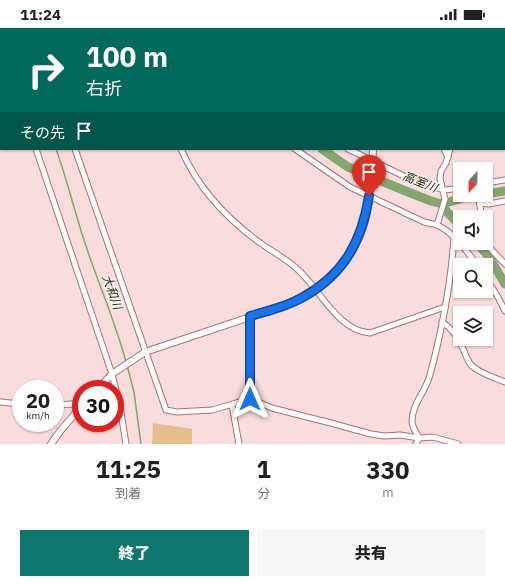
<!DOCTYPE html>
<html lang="ja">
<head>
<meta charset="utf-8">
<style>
	body { margin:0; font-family:"IBM Plex Sans","Noto Sans JP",sans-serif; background:#f6f6f6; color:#202124; height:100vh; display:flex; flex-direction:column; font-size:15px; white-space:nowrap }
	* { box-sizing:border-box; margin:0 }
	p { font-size:13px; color:#757577 }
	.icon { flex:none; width:22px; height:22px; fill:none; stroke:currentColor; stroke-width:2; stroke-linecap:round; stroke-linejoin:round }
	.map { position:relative; height:416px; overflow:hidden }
	.panel { display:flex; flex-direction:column; background:#fff; flex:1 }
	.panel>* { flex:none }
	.hud { position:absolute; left:0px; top:0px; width:505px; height:122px; box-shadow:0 1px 3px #0004; background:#00695c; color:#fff; overflow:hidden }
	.needle { width:26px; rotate:202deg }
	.fabs { position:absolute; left:453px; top:134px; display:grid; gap:8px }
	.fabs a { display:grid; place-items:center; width:40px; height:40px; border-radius:0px; background:#fff; box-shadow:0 1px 3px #0004; font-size:20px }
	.speed { position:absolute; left:12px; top:352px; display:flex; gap:8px; font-size:20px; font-weight:700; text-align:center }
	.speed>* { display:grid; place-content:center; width:52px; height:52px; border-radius:50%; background:#fff; box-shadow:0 1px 3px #0004; line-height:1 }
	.speed small { font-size:10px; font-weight:400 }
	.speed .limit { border:6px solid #d22; background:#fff; color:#111 }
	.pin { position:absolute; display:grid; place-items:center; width:34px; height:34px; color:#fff; margin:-41px -17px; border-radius:50% 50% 50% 0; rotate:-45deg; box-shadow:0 0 4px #0007 }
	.pin .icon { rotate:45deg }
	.me { position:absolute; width:44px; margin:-22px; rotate:0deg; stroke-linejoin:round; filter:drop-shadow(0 0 3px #0008) }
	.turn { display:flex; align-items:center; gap:14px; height:84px; padding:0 20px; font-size:18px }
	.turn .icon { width:52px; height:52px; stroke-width:2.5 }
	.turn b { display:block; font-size:28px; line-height:34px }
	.then { display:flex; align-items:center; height:38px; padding:0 20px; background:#0003; gap:8px; font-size:15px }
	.eta { display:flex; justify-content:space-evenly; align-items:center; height:68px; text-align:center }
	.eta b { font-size:24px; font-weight:800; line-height:28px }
	.primary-button { display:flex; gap:8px; margin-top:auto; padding:8px 20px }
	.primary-button a { flex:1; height:46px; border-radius:0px; background:#0f766e; color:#fff; font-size:16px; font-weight:800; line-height:46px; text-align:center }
	.primary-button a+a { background:#f6f6f6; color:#202124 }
	.status { display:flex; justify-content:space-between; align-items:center; height:28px; padding:0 20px; background:#fff; direction:ltr }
	.status svg { height:11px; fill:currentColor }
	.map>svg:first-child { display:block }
	.green { fill:#e4be8d }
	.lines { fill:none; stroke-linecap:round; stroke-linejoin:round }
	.stream { stroke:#85a670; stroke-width:1.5 }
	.river { stroke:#85a670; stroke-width:9 }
	.minor-casing { stroke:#ad6f75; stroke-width:7 }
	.tertiary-casing { stroke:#ad6f75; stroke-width:8 }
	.secondary-casing { stroke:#ad6f75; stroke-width:9 }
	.minor { stroke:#fff; stroke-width:5 }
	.tertiary { stroke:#fff; stroke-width:6 }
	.secondary { stroke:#fff; stroke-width:7 }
	.route-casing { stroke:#114b97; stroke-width:10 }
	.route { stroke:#1a73e8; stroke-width:7 }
	.labels { text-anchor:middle; stroke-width:3.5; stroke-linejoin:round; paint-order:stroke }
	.water-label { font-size:12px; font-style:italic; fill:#1d320b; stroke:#fcedee }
</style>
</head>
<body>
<div class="status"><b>11:24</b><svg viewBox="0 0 49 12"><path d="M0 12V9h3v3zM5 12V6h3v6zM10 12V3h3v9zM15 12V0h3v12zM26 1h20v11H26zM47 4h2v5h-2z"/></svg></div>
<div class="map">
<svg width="505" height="416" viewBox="0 0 505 416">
	<rect width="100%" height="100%" fill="#f8dcde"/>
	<path class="green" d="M 153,395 L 192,401 L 192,416 L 152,416 Z"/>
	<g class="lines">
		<g class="stream">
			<path d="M 56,121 C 67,151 74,182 84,212 C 97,253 115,292 126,334"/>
			<path d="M 127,337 L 134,364 L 141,416"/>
		</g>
		<g class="river">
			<path d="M 14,0 L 14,1"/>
			<path d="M 96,0 L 99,1"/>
			<path d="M 322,121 L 348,139 L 403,162 L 431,173 L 442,176 L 446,183 L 460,197"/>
			<path d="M 486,166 L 505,163"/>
			<path d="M 442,176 L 474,167"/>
			<path d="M 477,215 L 489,229 L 505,256"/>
		</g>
		<defs>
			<g id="minor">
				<path d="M 387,0 L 388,1"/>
				<path d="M 468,0 L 468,1"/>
				<path d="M 0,28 L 1,29"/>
				<path d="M 36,121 L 112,346 L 120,378 L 126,416"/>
				<path d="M 75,121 L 166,382 L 177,384 L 212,382 L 250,371 L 272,380 L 303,388 L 327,394 L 371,406 L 384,408 L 400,407 L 419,410 L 433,409 L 458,416"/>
				<path d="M 181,121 C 197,158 226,190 259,214 C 271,223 285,230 296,240 C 320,260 336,302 370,305 L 445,279"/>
				<path d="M 295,121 L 350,159 L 424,194 C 428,195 433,196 437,197 C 453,204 467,223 477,237"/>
				<path d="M 348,121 L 416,154 L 445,162 L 460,160"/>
				<path d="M 444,121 L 448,129"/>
				<path d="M 486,155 L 505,152"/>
				<path d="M 478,167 L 482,189"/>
				<path d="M 480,175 L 489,176 L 505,173"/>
				<path d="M 437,197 L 445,171 L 440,151 L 441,143 L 446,135 L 450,121"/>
				<path d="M 486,214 L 487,217 L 505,236"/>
				<path d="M 486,250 L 498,269 L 505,283"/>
				<path d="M 442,294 C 453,301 459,311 464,323 C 466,328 468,333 471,337 C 479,345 495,350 505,354"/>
				<path d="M 250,371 L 250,288"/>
				<path d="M 0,374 L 21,376"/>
				<path d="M 55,377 L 72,376 L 80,381"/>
				<path d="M 232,377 L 239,416"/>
				<path d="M 416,416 L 419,410 C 416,404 412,399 412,393 C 412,376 426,363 430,347 C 442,302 451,255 454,209"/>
			</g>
			<g id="tertiary">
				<path d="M 98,361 L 112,346 L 145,324 L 283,278 C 324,260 355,234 366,189 C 371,167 372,143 373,121"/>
				<path d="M 51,416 L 61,402 L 81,379"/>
			</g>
			<g id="secondary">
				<path d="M 225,0 L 226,1"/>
				<path d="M 374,1 L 376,0"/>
			</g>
		</defs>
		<use href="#minor" class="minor-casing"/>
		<use href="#tertiary" class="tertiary-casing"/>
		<use href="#secondary" class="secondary-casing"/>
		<use href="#minor" class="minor"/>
		<use href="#tertiary" class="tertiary"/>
		<use href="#secondary" class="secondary"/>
	</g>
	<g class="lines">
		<defs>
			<path id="route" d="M 250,371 L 250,288 C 268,283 288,278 305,268 C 345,245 362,212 369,168"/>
		</defs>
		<use href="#route" class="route-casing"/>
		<use href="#route" class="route"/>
	</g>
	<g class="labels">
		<g class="water-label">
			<text transform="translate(420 154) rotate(22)" y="4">高室川</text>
			<text transform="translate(112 264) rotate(70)" y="4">大和川</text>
		</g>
	</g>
</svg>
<div class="fabs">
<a><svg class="needle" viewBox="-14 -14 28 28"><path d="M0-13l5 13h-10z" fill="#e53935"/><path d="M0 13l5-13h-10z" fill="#757577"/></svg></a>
<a><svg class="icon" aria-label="sound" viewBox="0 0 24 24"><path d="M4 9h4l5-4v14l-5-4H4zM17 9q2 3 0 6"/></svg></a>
<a><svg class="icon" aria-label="search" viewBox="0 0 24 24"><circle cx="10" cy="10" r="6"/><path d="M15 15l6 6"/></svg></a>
<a><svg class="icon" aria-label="layers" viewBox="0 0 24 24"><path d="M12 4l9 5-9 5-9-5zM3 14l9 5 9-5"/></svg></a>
</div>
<div class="speed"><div>20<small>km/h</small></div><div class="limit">30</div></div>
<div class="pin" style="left:369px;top:168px;background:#d93025"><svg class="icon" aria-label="arrive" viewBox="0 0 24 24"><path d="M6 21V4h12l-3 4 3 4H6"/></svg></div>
<svg class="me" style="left:250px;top:371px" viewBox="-20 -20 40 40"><path d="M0-17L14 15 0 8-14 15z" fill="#1a73e8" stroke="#fff" stroke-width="4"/></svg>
<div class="hud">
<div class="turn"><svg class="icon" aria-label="right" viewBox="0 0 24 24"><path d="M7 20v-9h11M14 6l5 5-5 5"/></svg><div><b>100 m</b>右折</div></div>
<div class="then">その先<svg class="icon" aria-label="arrive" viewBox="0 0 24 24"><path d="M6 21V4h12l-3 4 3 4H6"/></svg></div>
</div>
</div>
<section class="panel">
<div class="eta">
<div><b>11:25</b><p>到着</p></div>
<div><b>1</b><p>分</p></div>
<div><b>330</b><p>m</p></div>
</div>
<div class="primary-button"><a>終了</a><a>共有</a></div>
</section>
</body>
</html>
